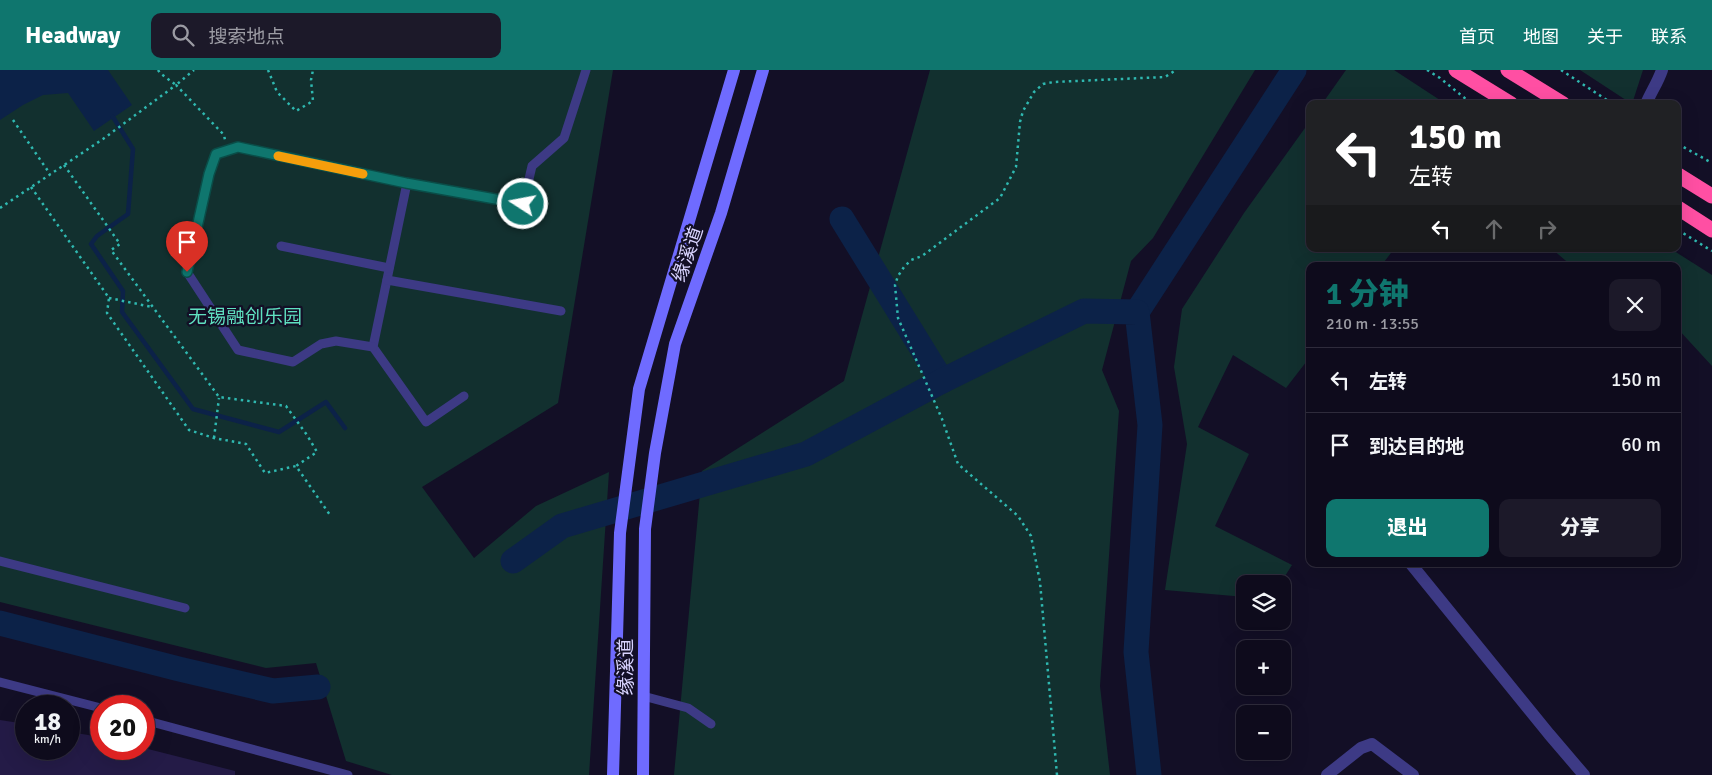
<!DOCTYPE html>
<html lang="zh">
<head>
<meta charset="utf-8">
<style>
	body { margin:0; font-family:Signika,"Noto Sans SC",sans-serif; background:#1c1929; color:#f1f3f6; height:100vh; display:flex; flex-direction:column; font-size:19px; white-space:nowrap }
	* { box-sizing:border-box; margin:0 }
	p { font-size:16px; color:#9b9ba3 }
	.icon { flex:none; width:28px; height:28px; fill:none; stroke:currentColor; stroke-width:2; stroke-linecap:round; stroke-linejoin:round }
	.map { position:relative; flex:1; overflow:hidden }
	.drawer { position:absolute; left:1306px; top:192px; width:375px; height:305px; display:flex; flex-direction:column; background:#0e0b1c; border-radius:10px; box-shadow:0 5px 20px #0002,0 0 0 1px #2e2b3b }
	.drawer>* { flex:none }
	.banner { position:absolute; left:1306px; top:30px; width:375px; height:152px; border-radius:10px; box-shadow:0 5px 20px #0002,0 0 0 1px #2e2b3b; background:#202124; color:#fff; overflow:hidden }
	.tools { position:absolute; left:1236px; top:505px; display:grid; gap:10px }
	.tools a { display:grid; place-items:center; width:55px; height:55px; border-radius:10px; background:#0e0b1c; box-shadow:0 5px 20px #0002,0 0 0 1px #2e2b3b; font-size:25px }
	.speed { position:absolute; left:15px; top:625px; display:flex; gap:10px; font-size:25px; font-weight:700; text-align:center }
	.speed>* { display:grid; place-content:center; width:65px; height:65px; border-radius:50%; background:#0e0b1c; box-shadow:0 5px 20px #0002,0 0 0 1px #2e2b3b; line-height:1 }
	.speed small { font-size:12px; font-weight:400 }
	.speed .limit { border:8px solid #d22; background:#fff; color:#111 }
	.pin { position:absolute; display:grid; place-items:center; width:42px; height:42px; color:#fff; margin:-51px -21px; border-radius:50% 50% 50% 0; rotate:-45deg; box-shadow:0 0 5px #0007 }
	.pin .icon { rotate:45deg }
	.me { position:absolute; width:55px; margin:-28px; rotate:281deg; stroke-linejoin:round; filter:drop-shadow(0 0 4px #0008) }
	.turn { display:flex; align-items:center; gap:18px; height:105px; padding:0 20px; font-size:22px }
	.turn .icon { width:65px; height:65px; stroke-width:2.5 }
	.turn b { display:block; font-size:35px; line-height:42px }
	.lanes { display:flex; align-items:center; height:48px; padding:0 20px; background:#0003; justify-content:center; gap:25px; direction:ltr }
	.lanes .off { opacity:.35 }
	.round { display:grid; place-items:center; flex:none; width:52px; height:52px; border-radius:10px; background:#1c1929 }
	.headline { display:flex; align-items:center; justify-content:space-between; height:85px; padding:0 20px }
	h1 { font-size:30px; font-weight:800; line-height:38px; color:#0f766e }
	.cta { display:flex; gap:10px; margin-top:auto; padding:10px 20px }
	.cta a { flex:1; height:58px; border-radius:10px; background:#0f766e; color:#fff; font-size:20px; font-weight:800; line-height:58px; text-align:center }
	.cta a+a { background:#1c1929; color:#f1f3f6 }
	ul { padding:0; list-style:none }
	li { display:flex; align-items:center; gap:15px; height:65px; padding:0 20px; border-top:1px solid #2e2b3b }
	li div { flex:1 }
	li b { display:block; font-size:19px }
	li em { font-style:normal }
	header { display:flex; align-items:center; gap:30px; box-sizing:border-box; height:70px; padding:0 25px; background:#0f766e; color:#fff }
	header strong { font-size:24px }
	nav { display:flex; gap:28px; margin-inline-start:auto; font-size:18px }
	.search { width:350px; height:45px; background:#1c1929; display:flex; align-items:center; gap:12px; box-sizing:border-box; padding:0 18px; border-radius:10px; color:#9b9ba3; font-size:19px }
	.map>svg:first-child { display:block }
	.green { fill:#12302f }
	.water { fill:#0c2248 }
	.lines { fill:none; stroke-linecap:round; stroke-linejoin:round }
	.stream { stroke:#0c2248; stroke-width:4.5 }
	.river { stroke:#0c2248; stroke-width:25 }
	.building { fill:#241b47 }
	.path { stroke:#2fb8b0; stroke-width:2.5; stroke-dasharray:2.5 4; stroke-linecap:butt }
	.lane { stroke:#3d3a85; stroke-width:9 }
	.street { stroke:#3d3a85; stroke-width:12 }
	.secondary { stroke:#6f6bff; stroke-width:12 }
	.highway { stroke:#ff4fa3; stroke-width:15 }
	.route-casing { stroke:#0a4d48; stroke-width:12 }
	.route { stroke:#0f766e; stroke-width:9 }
	.slow { stroke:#f59e0b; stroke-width:9 }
	.labels { text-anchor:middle; stroke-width:4.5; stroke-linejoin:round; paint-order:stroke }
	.street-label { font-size:19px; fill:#d9d4ff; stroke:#130f26 }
	.park-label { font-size:19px; fill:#5fe0c0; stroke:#130f26 }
</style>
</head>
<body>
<header>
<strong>Headway</strong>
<div class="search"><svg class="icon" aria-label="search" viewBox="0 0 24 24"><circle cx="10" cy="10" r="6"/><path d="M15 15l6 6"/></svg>搜索地点</div>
<nav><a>首页</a><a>地图</a><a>关于</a><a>联系</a></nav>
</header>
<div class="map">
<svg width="1712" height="705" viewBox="0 0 1712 705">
	<rect width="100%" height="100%" fill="#130f26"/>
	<g class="green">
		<path d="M 0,0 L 613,0 L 558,333 L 422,417 L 474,488 L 536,436 L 609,402 L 589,705 L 392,705 L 346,691 L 316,593 L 266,598 L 0,532 Z"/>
		<path d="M 930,0 L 1255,0 L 1153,168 L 1131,191 L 1102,300 L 1119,341 L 1100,616 L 1110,705 L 674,705 L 702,401 L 844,311 Z"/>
		<path d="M 1346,0 L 1394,0 L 1446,34 L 1322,34 Z"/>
		<path d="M 1580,0 L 1643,0 L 1632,34 Z"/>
		<path d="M 1310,51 L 1310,179 L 1394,179 L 1381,196 L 1310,196 L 1310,287 L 1286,318 L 1233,285 L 1198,357 L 1249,384 L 1215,456 L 1292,495 L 1280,514 L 1245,514 L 1245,527 L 1165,520 L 1187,374 L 1174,297 L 1182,239 L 1244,143 Z"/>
		<path d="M 1552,179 L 1671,179 L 1712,205 L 1712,296 L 1678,259 L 1678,196 L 1619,196 L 1618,195 L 1617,196 L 1572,196 Z"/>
	</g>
	<path class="water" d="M 0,0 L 108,0 L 132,35 L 94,61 L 68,23 L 43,25 L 23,35 L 0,50 Z"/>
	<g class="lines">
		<path class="stream" d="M 113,47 L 133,79 L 128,144 L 97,166 L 91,174 L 123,221 L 122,242 L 193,339 L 279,362 L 326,332 L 345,358"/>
		<g class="river">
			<path d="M 842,149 L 942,311"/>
			<path d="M 1137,242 L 1294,0"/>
			<path d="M 513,491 L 562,456 L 806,384 L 942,311 L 1084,241 L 1137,242 L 1150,355 L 1136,582 L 1149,705"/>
			<path d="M 0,553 L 179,599 L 273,621 L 318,617"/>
		</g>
	</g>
	<path class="building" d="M 0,650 L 26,654 L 26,679 L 69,679 L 69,662 L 101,667 L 101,679 L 148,679 L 235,701 L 235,705 L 0,705 Z"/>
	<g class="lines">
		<g class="path">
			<path d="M 158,0 L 160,3 L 176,15 L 194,0"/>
			<path d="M 268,0 L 277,22 L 296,41 L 313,31 L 311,10 L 313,0"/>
			<path d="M 1427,0 L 1440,8 L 1472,34"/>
			<path d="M 1561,0 L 1613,34"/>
			<path d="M 13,50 L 50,104"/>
			<path d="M 1678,74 L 1712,93"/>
			<path d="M 64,95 L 120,174 L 111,180 L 219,327 L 286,336 L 307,365 L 317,382 L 296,396 L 330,445"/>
			<path d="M 31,117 L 109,228 L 107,243 L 189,360 L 214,368 L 246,374 L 265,403 L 296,396"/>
			<path d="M 0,138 L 103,69 L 176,15 L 224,65 L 225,70"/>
			<path d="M 1678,160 L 1712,181"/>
			<path d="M 109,228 L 152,237"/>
			<path d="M 214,368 L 219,328"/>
			<path d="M 1057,705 L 1040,512 L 1031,466 L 1018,446 L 958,394 L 942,349 L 898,248 L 895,215 L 898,206 L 904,197 L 911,190 L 922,186 L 1000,128 L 1016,97 L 1020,52 L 1023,41 L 1034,22 L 1043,14 L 1054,12 L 1165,7 L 1176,0"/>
		</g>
		<g class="lane">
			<path d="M 407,113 L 373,277 L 426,352 L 464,326"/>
			<path d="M 281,176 L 389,198"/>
			<path d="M 387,210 L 561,241"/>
			<path d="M 373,277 L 336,271 L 321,274 L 293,292 L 238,280 L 187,202 L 209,104 L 216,84 L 238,77 L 407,113 L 523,135 L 532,96 L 564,68 L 586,0"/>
			<path d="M 0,491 L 185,538"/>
			<path d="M 0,612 L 101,638"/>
			<path d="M 643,626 L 688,638 L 711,654"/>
			<path d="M 144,650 L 348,705"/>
		</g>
		<g class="street">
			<path d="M 1646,34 C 1651,22 1658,12 1662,0"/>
			<path d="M 1411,494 L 1549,664 L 1584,705"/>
			<path d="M 1327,705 L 1361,678 L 1372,674 L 1413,705"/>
		</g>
		<g class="secondary">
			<path d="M 613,705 L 620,463 L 639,319 L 734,0"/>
			<path d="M 643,705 L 645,459 L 655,383 L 675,274 L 721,143 L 763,0"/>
		</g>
		<g class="highway">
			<path d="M 1456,0 L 1511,34"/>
			<path d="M 1508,0 L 1563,34"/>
			<path d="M 1678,105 L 1712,126"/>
			<path d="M 1678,138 L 1712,160"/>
		</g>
	</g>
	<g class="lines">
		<defs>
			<path id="route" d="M 187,202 L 209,104 L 216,84 L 238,77 L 406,113 L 523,134"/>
		</defs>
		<use href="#route" class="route-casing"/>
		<use href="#route" class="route"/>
		<path class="slow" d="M 278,86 L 363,104"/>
	</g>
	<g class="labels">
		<g class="street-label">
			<text transform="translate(687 184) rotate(-71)" y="7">缘溪道</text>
			<text transform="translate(625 597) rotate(-90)" y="7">缘溪道</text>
		</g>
		<g class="park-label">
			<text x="245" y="253">无锡融创乐园</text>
		</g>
	</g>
</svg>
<div class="tools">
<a><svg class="icon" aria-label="layers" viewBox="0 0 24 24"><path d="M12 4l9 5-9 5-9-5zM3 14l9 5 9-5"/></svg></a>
<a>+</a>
<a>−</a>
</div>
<div class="speed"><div>18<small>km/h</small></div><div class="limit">20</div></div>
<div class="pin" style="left:187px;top:202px;background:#d93025"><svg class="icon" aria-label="arrive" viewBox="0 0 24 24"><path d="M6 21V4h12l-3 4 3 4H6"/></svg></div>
<svg class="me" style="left:523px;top:134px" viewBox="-20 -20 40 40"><circle r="17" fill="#0f766e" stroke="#fff" stroke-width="3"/><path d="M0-11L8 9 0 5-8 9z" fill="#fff"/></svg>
<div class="banner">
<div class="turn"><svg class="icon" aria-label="left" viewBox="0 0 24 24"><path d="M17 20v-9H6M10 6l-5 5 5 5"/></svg><div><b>150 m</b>左转</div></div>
<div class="lanes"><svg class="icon" aria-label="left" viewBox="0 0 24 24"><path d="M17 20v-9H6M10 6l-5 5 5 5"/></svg><svg class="icon off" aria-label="ahead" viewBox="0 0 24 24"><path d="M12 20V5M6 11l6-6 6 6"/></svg><svg class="icon off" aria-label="right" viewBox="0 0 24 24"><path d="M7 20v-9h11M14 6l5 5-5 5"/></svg></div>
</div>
<section class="drawer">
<div class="headline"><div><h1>1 分钟</h1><p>210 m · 13:55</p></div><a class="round"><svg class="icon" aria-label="close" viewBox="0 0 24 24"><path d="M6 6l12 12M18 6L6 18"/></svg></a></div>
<ul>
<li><svg class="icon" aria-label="left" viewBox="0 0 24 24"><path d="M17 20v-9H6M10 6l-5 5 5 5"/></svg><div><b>左转</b></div><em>150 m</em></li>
<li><svg class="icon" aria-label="arrive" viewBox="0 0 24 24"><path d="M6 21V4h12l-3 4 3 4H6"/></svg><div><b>到达目的地</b></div><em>60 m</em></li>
</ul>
<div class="cta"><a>退出</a><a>分享</a></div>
</section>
</div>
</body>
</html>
